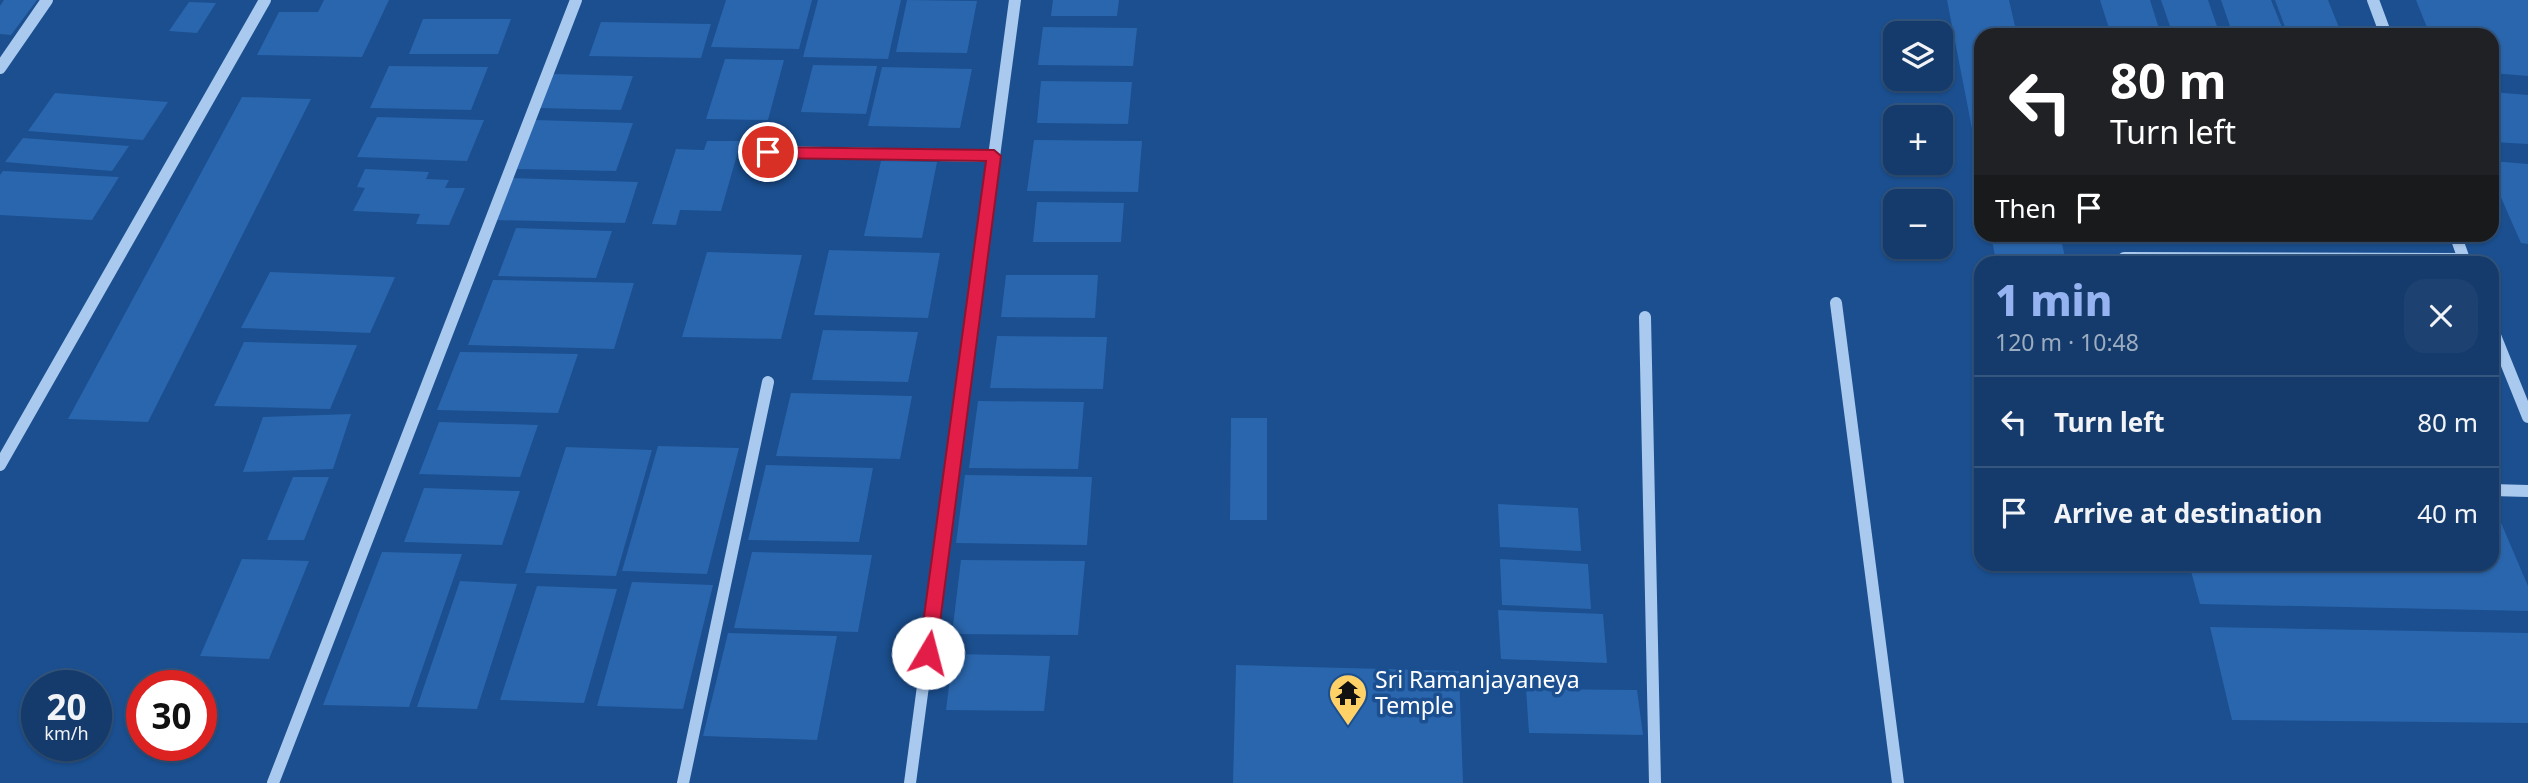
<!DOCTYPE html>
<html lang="en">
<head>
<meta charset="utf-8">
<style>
	body { margin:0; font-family:"Noto Sans",sans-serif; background:#1d4271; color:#f1f3f6; height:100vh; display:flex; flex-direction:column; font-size:26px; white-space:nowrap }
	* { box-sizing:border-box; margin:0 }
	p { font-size:23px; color:#9dadc1 }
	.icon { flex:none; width:38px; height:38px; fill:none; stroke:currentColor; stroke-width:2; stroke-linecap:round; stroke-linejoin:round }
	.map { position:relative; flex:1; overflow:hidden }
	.drawer { position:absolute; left:1974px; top:256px; width:525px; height:315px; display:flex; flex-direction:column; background:#143b6b; border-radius:21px; box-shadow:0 2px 5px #0004,0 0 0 2px #33557e }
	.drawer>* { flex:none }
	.top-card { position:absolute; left:1974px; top:28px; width:525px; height:214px; border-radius:21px; box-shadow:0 2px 5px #0004,0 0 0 2px #33557e; background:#202124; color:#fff; overflow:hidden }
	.fabs { position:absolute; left:1883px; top:21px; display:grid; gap:14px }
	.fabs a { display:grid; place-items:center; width:70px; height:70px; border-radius:14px; background:#143b6b; box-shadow:0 2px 5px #0004,0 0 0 2px #33557e; font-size:35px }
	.speed { position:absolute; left:21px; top:670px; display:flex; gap:14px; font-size:35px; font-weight:700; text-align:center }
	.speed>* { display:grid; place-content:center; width:91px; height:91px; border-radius:50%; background:#143b6b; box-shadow:0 2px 5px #0004,0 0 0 2px #33557e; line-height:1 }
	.speed small { font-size:18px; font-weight:400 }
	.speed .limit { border:10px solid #d22; background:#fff; color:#111 }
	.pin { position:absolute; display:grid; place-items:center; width:60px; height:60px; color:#fff; margin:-30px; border:4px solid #fff; border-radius:50%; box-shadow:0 2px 7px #0007 }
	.me { position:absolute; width:77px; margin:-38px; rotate:8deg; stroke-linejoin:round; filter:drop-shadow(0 0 5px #0008) }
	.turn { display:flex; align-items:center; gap:24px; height:147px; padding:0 21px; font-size:32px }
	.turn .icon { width:91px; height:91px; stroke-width:2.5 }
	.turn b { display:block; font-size:49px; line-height:60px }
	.then { display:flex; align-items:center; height:66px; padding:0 21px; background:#0003; gap:14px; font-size:26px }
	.round { display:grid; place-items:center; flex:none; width:74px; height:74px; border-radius:21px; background:#1d4271 }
	.head { display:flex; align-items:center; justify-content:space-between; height:119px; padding:0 21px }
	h1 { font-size:42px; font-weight:800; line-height:52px; color:#95b2f1 }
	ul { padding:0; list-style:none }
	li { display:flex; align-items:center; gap:21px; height:91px; padding:0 21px; border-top:2px solid #33557e }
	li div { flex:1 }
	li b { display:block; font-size:26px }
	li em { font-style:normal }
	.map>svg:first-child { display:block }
	.building { fill:#2a66ad }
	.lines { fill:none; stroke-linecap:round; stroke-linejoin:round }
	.minor { stroke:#a9c9ee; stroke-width:12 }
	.route { fill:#e11d48; stroke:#92132f; stroke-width:2 }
	.labels { text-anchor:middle; stroke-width:7; stroke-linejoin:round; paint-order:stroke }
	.poi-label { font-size:23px; fill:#fff; stroke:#1b4f8f; text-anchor:start }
</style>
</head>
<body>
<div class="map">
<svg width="2528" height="783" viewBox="0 0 2528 783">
	<rect width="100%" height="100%" fill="#1b4f8f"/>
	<g class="building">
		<path d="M 4,0 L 37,0 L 11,35 L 0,34 L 0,6 Z"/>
		<path d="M 324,0 L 389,0 L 362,57 L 257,55 L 279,12 L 318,12 Z"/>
		<path d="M 726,0 L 812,0 L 799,49 L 711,47 Z"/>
		<path d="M 818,0 L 901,0 L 888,59 L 803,57 Z"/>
		<path d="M 907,0 L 977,1 L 967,53 L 896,52 Z"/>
		<path d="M 1053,0 L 1119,0 L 1117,16 L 1051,16 Z"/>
		<path d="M 1947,0 L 2009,0 L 2017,35 L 1981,35 L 1981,175 Z"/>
		<path d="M 2100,0 L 2150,0 L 2161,35 L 2111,35 Z"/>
		<path d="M 2161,0 L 2208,0 L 2220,35 L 2173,35 Z"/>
		<path d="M 2221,0 L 2271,0 L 2285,35 L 2233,35 Z"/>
		<path d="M 2275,0 L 2328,0 L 2342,35 L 2288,35 Z"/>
		<path d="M 2416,0 L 2528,0 L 2528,76 L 2492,73 L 2492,35 L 2430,35 Z"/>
		<path d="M 189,2 L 216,3 L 197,33 L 169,31 Z"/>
		<path d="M 423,19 L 511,19 L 498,54 L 409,54 Z"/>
		<path d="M 601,22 L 711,24 L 701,58 L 589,56 Z"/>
		<path d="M 1043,27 L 1137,28 L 1133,66 L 1038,65 Z"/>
		<path d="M 725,59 L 784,60 L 768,120 L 706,119 Z"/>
		<path d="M 813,65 L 877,66 L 866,114 L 801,112 Z"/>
		<path d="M 389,66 L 488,67 L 471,110 L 370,108 Z"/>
		<path d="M 882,67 L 972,69 L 960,128 L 868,126 Z"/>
		<path d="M 552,74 L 633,76 L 621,110 L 538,108 Z"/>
		<path d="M 1041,81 L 1132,82 L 1128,124 L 1037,123 Z"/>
		<path d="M 2492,92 L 2528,95 L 2528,144 L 2492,142 Z"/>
		<path d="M 55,93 L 168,102 L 143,140 L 28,131 Z"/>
		<path d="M 242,97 L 311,99 L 148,422 L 68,419 Z"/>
		<path d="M 377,117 L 484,120 L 467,161 L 357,157 Z"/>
		<path d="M 535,120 L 633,123 L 616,171 L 517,169 Z"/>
		<path d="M 23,138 L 129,146 L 112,171 L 5,162 Z"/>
		<path d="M 1034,140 L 1142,141 L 1138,192 L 1027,191 Z"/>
		<path d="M 707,141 L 741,141 L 721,211 L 680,210 L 676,225 L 652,224 L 676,149 L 704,150 Z"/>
		<path d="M 881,161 L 937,162 L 922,238 L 864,236 Z"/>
		<path d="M 2492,161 L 2528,164 L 2528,244 L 2521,243 L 2492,177 Z"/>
		<path d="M 365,169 L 429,172 L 426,179 L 449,180 L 445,188 L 465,188 L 449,225 L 416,224 L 420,214 L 353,211 L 365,188 L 357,187 Z"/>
		<path d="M 3,171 L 119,177 L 92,220 L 0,215 L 0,175 Z"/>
		<path d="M 509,178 L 638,182 L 625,223 L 493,220 Z"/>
		<path d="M 1037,202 L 1124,203 L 1121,242 L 1033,242 Z"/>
		<path d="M 516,228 L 612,231 L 596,278 L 498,276 Z"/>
		<path d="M 1991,234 L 2060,234 L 2066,262 L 1996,262 Z"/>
		<path d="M 2096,234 L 2152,234 L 2153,239 L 2097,237 Z"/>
		<path d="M 2173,234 L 2226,234 L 2229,244 L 2176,242 Z"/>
		<path d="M 2298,234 L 2359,234 L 2360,238 L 2298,237 Z"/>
		<path d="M 829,250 L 940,253 L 928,318 L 814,315 Z"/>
		<path d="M 707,252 L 802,255 L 781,339 L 682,337 Z"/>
		<path d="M 270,272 L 395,277 L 370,333 L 241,328 Z"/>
		<path d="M 1006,275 L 1098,275 L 1095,318 L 1001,317 Z"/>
		<path d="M 493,280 L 634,283 L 614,349 L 468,345 Z"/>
		<path d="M 823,330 L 918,332 L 908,382 L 812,380 Z"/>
		<path d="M 997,336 L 1107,337 L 1103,389 L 990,388 Z"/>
		<path d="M 244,342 L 357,345 L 330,409 L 214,406 Z"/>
		<path d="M 460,352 L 578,354 L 558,413 L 437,410 Z"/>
		<path d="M 791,393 L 912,396 L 900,459 L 776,456 Z"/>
		<path d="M 978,401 L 1084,402 L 1078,469 L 969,468 Z"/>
		<path d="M 351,414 L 333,469 L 243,472 L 263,417 Z"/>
		<path d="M 1231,418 L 1267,418 L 1267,520 L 1230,520 Z"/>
		<path d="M 439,422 L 538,425 L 520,477 L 419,474 Z"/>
		<path d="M 658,446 L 739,448 L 707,574 L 622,571 Z"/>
		<path d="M 566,447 L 652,450 L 616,576 L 525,573 Z"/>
		<path d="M 766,465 L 873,468 L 859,542 L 748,540 Z"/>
		<path d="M 965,475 L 1092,477 L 1087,545 L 956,543 Z"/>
		<path d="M 293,477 L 329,477 L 304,540 L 267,540 Z"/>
		<path d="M 424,488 L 520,491 L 502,545 L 404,542 Z"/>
		<path d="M 1498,504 L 1578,508 L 1581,551 L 1500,547 Z"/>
		<path d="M 2492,518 L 2499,518 L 2528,586 L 2528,611 L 2200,604 L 2189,564 L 2492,564 Z"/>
		<path d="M 382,552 L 462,554 L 409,707 L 323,705 Z"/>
		<path d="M 752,552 L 872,555 L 858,632 L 734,628 Z"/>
		<path d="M 242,559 L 309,561 L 269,659 L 200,656 Z"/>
		<path d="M 1500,559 L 1588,564 L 1591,609 L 1502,605 Z"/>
		<path d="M 961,560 L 1085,561 L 1078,635 L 952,634 Z"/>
		<path d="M 460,581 L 517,584 L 477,709 L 417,707 Z"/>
		<path d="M 632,582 L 713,585 L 683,709 L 597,706 Z"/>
		<path d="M 537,586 L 617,589 L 584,703 L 500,700 Z"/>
		<path d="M 1498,610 L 1603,614 L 1607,663 L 1501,659 Z"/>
		<path d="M 2210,627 L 2528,633 L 2528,723 L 2232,720 Z"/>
		<path d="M 728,633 L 837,636 L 817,740 L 703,736 Z"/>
		<path d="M 953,654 L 1050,656 L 1044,711 L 946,710 Z"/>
		<path d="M 1236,665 L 1459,671 L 1463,783 L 1233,783 Z"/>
		<path d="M 1526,689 L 1637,690 L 1643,735 L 1529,733 Z"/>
	</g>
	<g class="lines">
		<g class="minor">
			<path d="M 2373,0 L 2386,35"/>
			<path d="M 0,68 L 47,0"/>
			<path d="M 768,152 L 994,156"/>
			<path d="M 2455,234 L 2465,262"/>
			<path d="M 2124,258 L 2464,259"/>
			<path d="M 1836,303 L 1898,783"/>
			<path d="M 1645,317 L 1655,783"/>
			<path d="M 2492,328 L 2528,417"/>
			<path d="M 0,465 L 265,0"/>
			<path d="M 2492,490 L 2528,491"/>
			<path d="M 273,783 L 576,0"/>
			<path d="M 683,783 L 768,382"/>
			<path d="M 910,783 L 1015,0"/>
		</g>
	</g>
	<path class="route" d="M 768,147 L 994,150 L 1001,156 L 936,653 L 934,659 L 928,661 L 921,659 L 919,653 L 986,161 L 768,158 L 761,152 Z"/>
	<defs>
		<symbol id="temple-pin" viewBox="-11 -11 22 30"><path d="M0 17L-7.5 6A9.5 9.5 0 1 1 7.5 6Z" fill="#ffd166" stroke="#1b4f8f"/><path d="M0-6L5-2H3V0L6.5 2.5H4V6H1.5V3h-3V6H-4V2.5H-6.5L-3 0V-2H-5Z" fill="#111"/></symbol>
	</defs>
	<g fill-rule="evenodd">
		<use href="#temple-pin" x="1326" y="671" width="44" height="60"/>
	</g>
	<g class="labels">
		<g class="poi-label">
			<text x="1375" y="688">Sri Ramanjayaneya<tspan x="1375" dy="26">Temple</tspan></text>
		</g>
	</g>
</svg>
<div class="fabs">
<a><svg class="icon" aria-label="layers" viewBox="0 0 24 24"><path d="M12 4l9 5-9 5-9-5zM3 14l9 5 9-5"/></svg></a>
<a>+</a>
<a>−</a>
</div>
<div class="speed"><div>20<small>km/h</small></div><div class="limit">30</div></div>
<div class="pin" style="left:768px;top:152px;background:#d93025"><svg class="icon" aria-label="arrive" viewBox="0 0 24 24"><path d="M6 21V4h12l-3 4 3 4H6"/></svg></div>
<svg class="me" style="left:928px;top:653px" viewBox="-20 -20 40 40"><circle r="19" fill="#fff"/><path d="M0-13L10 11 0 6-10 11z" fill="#e11d48"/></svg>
<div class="top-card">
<div class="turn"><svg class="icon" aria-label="left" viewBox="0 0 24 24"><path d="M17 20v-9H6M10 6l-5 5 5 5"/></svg><div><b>80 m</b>Turn left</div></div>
<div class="then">Then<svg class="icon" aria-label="arrive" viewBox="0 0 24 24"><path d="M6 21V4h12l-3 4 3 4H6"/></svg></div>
</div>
<section class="drawer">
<div class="head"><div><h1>1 min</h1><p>120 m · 10:48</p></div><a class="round"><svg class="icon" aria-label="close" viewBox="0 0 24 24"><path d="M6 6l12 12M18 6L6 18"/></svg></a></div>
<ul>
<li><svg class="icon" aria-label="left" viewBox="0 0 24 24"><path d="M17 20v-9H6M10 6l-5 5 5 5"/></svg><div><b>Turn left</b></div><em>80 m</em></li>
<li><svg class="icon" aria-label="arrive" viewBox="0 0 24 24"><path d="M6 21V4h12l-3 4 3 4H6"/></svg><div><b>Arrive at destination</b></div><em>40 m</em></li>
</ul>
</section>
</div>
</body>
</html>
